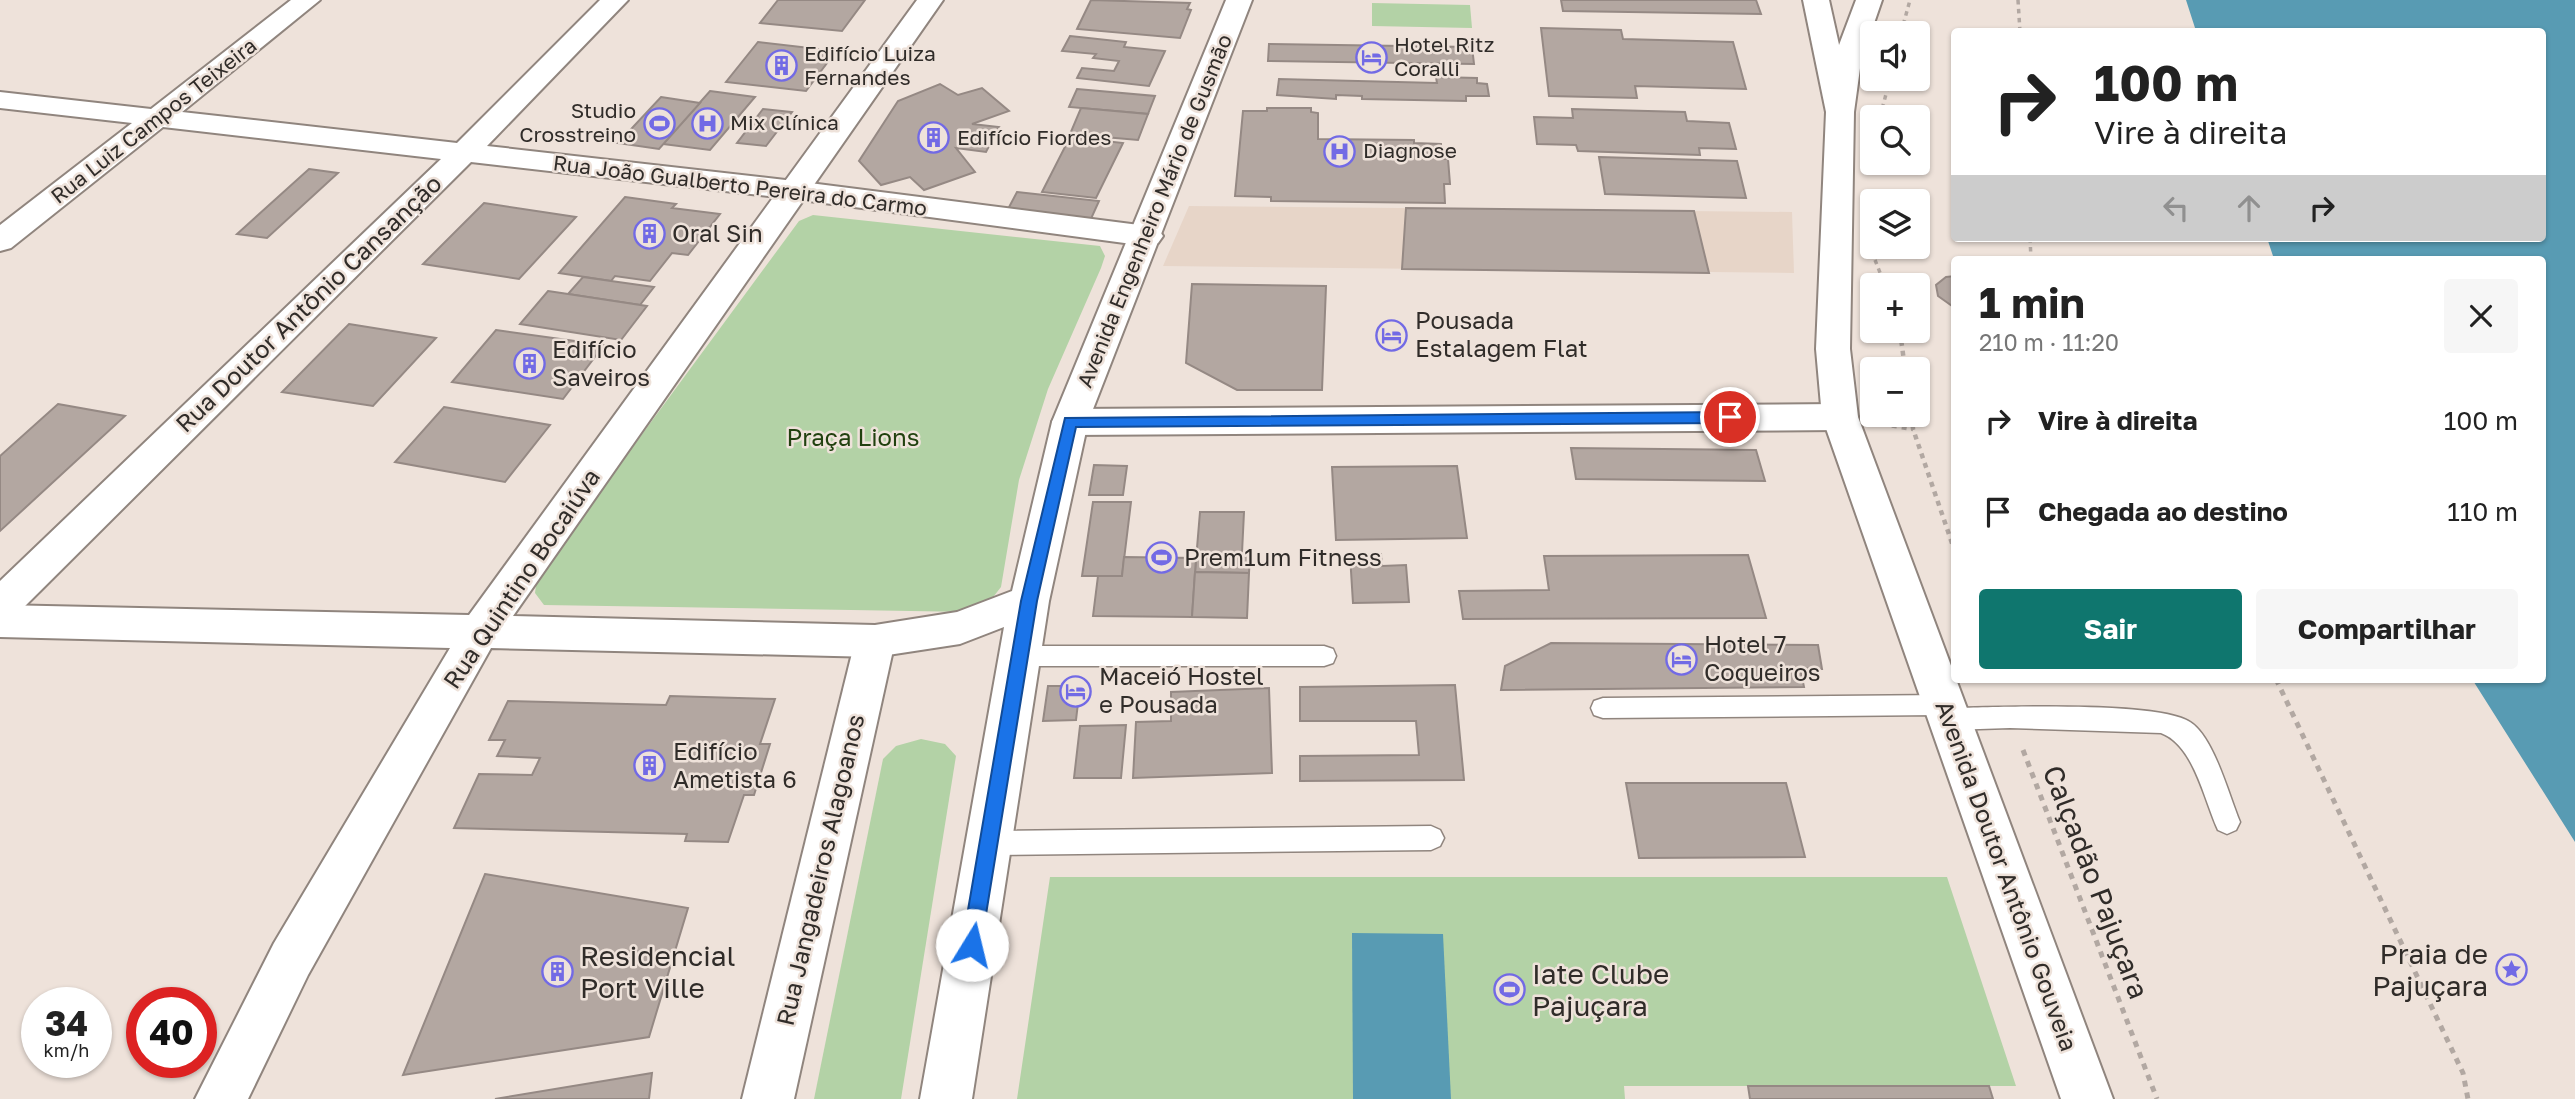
<!DOCTYPE html>
<html lang="pt">
<head>
<meta charset="utf-8">
<style>
	body { margin:0; font-family:"Golos Text",sans-serif; background:#f6f6f6; color:#222; height:100vh; display:flex; flex-direction:column; font-size:26px; white-space:nowrap }
	* { box-sizing:border-box; margin:0 }
	p { font-size:23px; color:#767676 }
	.icon { flex:none; width:38px; height:38px; fill:none; stroke:currentColor; stroke-width:2; stroke-linecap:round; stroke-linejoin:round }
	.map { position:relative; flex:1; overflow:hidden }
	.sheet { position:absolute; left:1951px; top:256px; width:595px; height:427px; display:flex; flex-direction:column; background:#fff; border-radius:7px; box-shadow:0 2px 5px #0004 }
	.sheet>* { flex:none }
	.guide { position:absolute; left:1951px; top:28px; width:595px; height:214px; border-radius:7px; box-shadow:0 2px 5px #0004; background:#fff; color:#222; overflow:hidden }
	.fabs { position:absolute; left:1860px; top:21px; display:grid; gap:14px }
	.fabs a { display:grid; place-items:center; width:70px; height:70px; border-radius:7px; background:#fff; box-shadow:0 2px 5px #0004; font-size:35px }
	.speed { position:absolute; left:21px; top:987px; display:flex; gap:14px; font-size:35px; font-weight:700; text-align:center }
	.speed>* { display:grid; place-content:center; width:91px; height:91px; border-radius:50%; background:#fff; box-shadow:0 2px 5px #0004; line-height:1 }
	.speed small { font-size:18px; font-weight:400 }
	.speed .limit { border:10px solid #d22; background:#fff; color:#111 }
	.pin { position:absolute; display:grid; place-items:center; width:60px; height:60px; color:#fff; margin:-30px; border:4px solid #fff; border-radius:50%; box-shadow:0 2px 7px #0007 }
	.me { position:absolute; width:77px; margin:-38px; rotate:9deg; stroke-linejoin:round; filter:drop-shadow(0 0 5px #0008) }
	.turn { display:flex; align-items:center; gap:24px; height:147px; padding:0 28px; font-size:32px }
	.turn .icon { width:91px; height:91px; stroke-width:2.5 }
	.turn b { display:block; font-size:49px; line-height:60px }
	.lanes { display:flex; align-items:center; height:66px; padding:0 28px; background:#0003; justify-content:center; gap:35px; direction:ltr }
	.lanes .off { opacity:.35 }
	.round { display:grid; place-items:center; flex:none; width:74px; height:74px; border-radius:7px; background:#f6f6f6 }
	.summary { display:flex; align-items:center; justify-content:space-between; height:119px; padding:0 28px }
	h1 { font-size:42px; font-weight:700; line-height:52px }
	.primary-button { display:flex; gap:14px; margin-top:auto; padding:14px 28px }
	.primary-button a { flex:1; height:80px; border-radius:7px; background:#0f766e; color:#fff; font-size:28px; font-weight:700; line-height:80px; text-align:center }
	.primary-button a+a { background:#f6f6f6; color:#222 }
	ul { padding:0; list-style:none }
	li { display:flex; align-items:center; gap:21px; height:91px; padding:0 28px }
	li div { flex:1 }
	li b { display:block; font-size:26px }
	li em { font-style:normal }
	.map>svg:first-child { display:block }
	.built { fill:#e7d5c8 }
	.green { fill:#b3d2a6 }
	.water { fill:#589bb3 }
	.building { fill:#b3a7a1; stroke:#958984; stroke-width:2 }
	.lines { fill:none; stroke-linecap:round; stroke-linejoin:round }
	.lane-casing { stroke:#90857e; stroke-width:3 }
	.street-casing { stroke:#90857e; stroke-width:4 }
	.secondary-casing { stroke:#90857e; stroke-width:4 }
	.primary-casing { stroke:#90857e; stroke-width:4 }
	.path-far2 { stroke:#b2a8a2; stroke-width:3.5; stroke-dasharray:4.5 4.5; stroke-linecap:butt }
	.path-far1 { stroke:#b2a8a2; stroke-width:4.5; stroke-dasharray:5 5; stroke-linecap:butt }
	.path { stroke:#b2a8a2; stroke-width:5; stroke-dasharray:6 6; stroke-linecap:butt }
	.lane { fill:#fff; fill-rule:evenodd }
	.street { fill:#fff; fill-rule:evenodd }
	.secondary { fill:#fff; fill-rule:evenodd }
	.primary { fill:#fff; fill-rule:evenodd }
	.route { fill:#1a73e8; stroke:#114b97; stroke-width:2 }
	.labels { text-anchor:middle; stroke-width:5; stroke-linejoin:round; paint-order:stroke }
	.far-poi-label { font-size:21px; fill:#302c29; stroke:#eee2da; text-anchor:start }
	.far-street-label { font-size:21px; fill:#302c29; stroke:#eee2da }
	.poi-label { font-size:24px; fill:#302c29; stroke:#eee2da; text-anchor:start }
	.street-label { font-size:24px; fill:#302c29; stroke:#eee2da }
	.park-label { font-size:24px; fill:#21410f; stroke:#eee2da }
	.near-street-label { font-size:28px; fill:#302c29; stroke:#eee2da }
	.near-poi-label { font-size:28px; fill:#302c29; stroke:#eee2da; text-anchor:start }
</style>
</head>
<body>
<div class="map">
<svg width="2575" height="1099" viewBox="0 0 2575 1099">
	<rect width="100%" height="100%" fill="#eee2da"/>
	<path class="built" d="M 1189,206 L 1792,212 L 1794,273 L 1163,266 Z"/>
	<g class="green">
		<path d="M 1372,3 L 1470,5 L 1472,28 L 1372,26 Z"/>
		<path d="M 813,215 L 1100,246 L 1105,256 L 1101,268 L 1048,389 L 1019,480 L 1001,587 L 990,601 L 970,612 L 544,605 L 535,593 L 537,577 L 799,221 Z"/>
		<path d="M 921,739 L 945,744 L 956,756 L 901,1099 L 814,1099 L 883,759 L 896,746 Z"/>
		<path d="M 1050,877 L 1947,877 L 2016,1086 L 1624,1086 L 1625,1099 L 1017,1099 Z"/>
	</g>
	<g class="water">
		<path d="M 2186,0 L 2575,0 L 2575,842 L 2472,679 L 2543,679 L 2543,259 L 2274,259 L 2267,238 L 2543,238 L 2543,32 L 2196,31 Z"/>
		<path d="M 1352,933 L 1443,934 L 1451,1099 L 1353,1099 Z"/>
	</g>
	<g class="building">
		<path d="M 778,0 L 865,0 L 842,31 L 760,23 Z"/>
		<path d="M 1091,0 L 1190,3 L 1187,9 L 1191,10 L 1180,38 L 1077,29 Z"/>
		<path d="M 1561,0 L 1756,0 L 1761,14 L 1563,11 Z"/>
		<path d="M 1541,28 L 1621,30 L 1623,39 L 1733,42 L 1746,89 L 1635,86 L 1637,98 L 1549,96 Z"/>
		<path d="M 1070,36 L 1126,42 L 1124,47 L 1165,51 L 1149,86 L 1077,78 L 1082,68 L 1114,71 L 1119,61 L 1093,58 L 1096,54 L 1062,51 Z"/>
		<path d="M 758,42 L 836,51 L 806,91 L 726,82 Z"/>
		<path d="M 1269,44 L 1472,47 L 1474,64 L 1268,61 Z"/>
		<path d="M 1436,77 L 1477,78 L 1477,83 L 1487,84 L 1489,96 L 1466,96 L 1466,101 L 1362,99 L 1362,96 L 1336,95 L 1336,99 L 1277,95 L 1279,79 L 1437,83 Z"/>
		<path d="M 940,84 L 958,95 L 982,88 L 1009,111 L 972,124 L 999,127 L 986,152 L 956,148 L 975,172 L 924,190 L 910,177 L 881,185 L 859,161 L 898,101 Z"/>
		<path d="M 1077,89 L 1155,96 L 1148,114 L 1069,107 Z"/>
		<path d="M 710,91 L 755,97 L 710,150 L 663,144 Z"/>
		<path d="M 661,97 L 700,103 L 659,149 L 618,143 Z"/>
		<path d="M 1081,108 L 1148,114 L 1138,140 L 1070,134 Z"/>
		<path d="M 1267,108 L 1311,108 L 1311,112 L 1318,113 L 1318,139 L 1414,140 L 1414,143 L 1441,144 L 1442,159 L 1448,159 L 1450,184 L 1444,184 L 1445,203 L 1271,201 L 1271,197 L 1235,196 L 1243,111 L 1267,111 Z"/>
		<path d="M 763,109 L 792,112 L 766,146 L 737,143 Z"/>
		<path d="M 1572,109 L 1685,112 L 1687,121 L 1729,123 L 1736,149 L 1699,148 L 1700,155 L 1578,151 L 1576,145 L 1537,144 L 1534,117 L 1573,118 Z"/>
		<path d="M 1070,137 L 1123,143 L 1096,198 L 1042,192 Z"/>
		<path d="M 1599,157 L 1737,161 L 1746,198 L 1605,194 Z"/>
		<path d="M 309,169 L 338,173 L 267,238 L 237,234 Z"/>
		<path d="M 1017,192 L 1099,201 L 1090,221 L 1007,211 Z"/>
		<path d="M 625,197 L 676,204 L 672,208 L 720,214 L 688,255 L 672,253 L 650,281 L 615,276 L 611,281 L 559,273 Z"/>
		<path d="M 484,203 L 576,217 L 519,279 L 423,264 Z"/>
		<path d="M 1406,208 L 1694,211 L 1709,273 L 1402,269 Z"/>
		<path d="M 1955,276 L 1955,308 L 1938,296 L 1936,285 L 1946,277 Z"/>
		<path d="M 583,277 L 611,281 L 654,287 L 640,305 L 568,294 Z"/>
		<path d="M 1192,284 L 1326,286 L 1322,390 L 1237,390 L 1186,363 Z"/>
		<path d="M 548,291 L 568,294 L 647,306 L 621,340 L 520,324 Z"/>
		<path d="M 349,324 L 436,338 L 373,406 L 282,392 Z"/>
		<path d="M 496,330 L 604,345 L 563,399 L 452,382 Z"/>
		<path d="M 58,404 L 125,416 L 0,531 L 0,456 Z"/>
		<path d="M 444,407 L 550,425 L 505,482 L 395,462 Z"/>
		<path d="M 1571,448 L 1756,450 L 1765,481 L 1576,479 Z"/>
		<path d="M 1094,465 L 1127,466 L 1123,495 L 1089,495 Z"/>
		<path d="M 1457,466 L 1467,538 L 1336,540 L 1332,467 Z"/>
		<path d="M 1093,502 L 1131,502 L 1122,576 L 1082,576 Z"/>
		<path d="M 1200,512 L 1244,512 L 1242,553 L 1250,554 L 1249,573 L 1195,572 Z"/>
		<path d="M 1381,554 L 1382,566 L 1406,565 L 1409,602 L 1353,603 L 1350,555 Z"/>
		<path d="M 1748,555 L 1766,618 L 1463,619 L 1459,591 L 1549,590 L 1544,556 Z"/>
		<path d="M 1124,557 L 1196,558 L 1192,617 L 1093,616 L 1098,576 L 1122,576 Z"/>
		<path d="M 1195,572 L 1249,573 L 1247,618 L 1192,617 Z"/>
		<path d="M 1551,643 L 1818,645 L 1822,669 L 1800,668 L 1804,687 L 1501,690 L 1505,666 Z"/>
		<path d="M 1455,685 L 1464,780 L 1300,781 L 1300,756 L 1419,755 L 1416,721 L 1300,721 L 1300,687 Z"/>
		<path d="M 1048,686 L 1080,686 L 1076,720 L 1043,721 Z"/>
		<path d="M 1269,688 L 1272,773 L 1133,778 L 1136,722 L 1171,721 L 1171,692 Z"/>
		<path d="M 670,696 L 775,699 L 760,744 L 770,744 L 754,795 L 744,795 L 728,842 L 685,841 L 687,834 L 454,828 L 479,774 L 532,775 L 540,758 L 497,756 L 505,740 L 489,740 L 508,701 L 666,705 Z"/>
		<path d="M 1126,725 L 1121,778 L 1074,778 L 1080,726 Z"/>
		<path d="M 1626,783 L 1786,783 L 1805,857 L 1639,858 Z"/>
		<path d="M 485,874 L 688,908 L 649,1037 L 403,1075 Z"/>
		<path d="M 652,1073 L 649,1099 L 495,1099 Z"/>
		<path d="M 1748,1086 L 1989,1086 L 1993,1099 L 1750,1099 Z"/>
	</g>
	<g class="lines">
		<defs>
			<g id="lane">
				<path d="M 1020,646 L 1324,646 L 1333,649 L 1336,656 L 1333,663 L 1324,666 L 1020,666 L 1011,663 L 1008,656 L 1011,649 Z"/>
				<path d="M 1944,695 L 1953,698 L 1956,705 L 1955,708 C 1998,707 2159,701 2190,722 C 2214,737 2229,796 2240,822 L 2236,830 L 2227,834 L 2218,830 C 2204,800 2194,745 2161,733 L 2010,728 L 1949,730 L 1940,726 L 1936,719 L 1938,715 L 1603,718 L 1594,715 L 1591,708 L 1594,701 L 1603,698 Z"/>
				<path d="M 1431,826 L 1440,830 L 1444,838 L 1440,846 L 1431,850 L 989,855 L 980,852 L 976,843 L 980,834 L 989,831 Z"/>
			</g>
			<g id="street">
				<path d="M 291,0 L 320,0 L 182,112 L 457,143 L 600,0 L 628,0 L 487,146 L 794,181 L 1147,226 L 1158,229 L 1163,236 L 1158,243 L 1147,246 L 794,199 L 471,162 L 14,617 L 0,622 L 0,581 L 441,159 L 163,127 L 11,248 L 0,251 L 0,225 L 132,123 L 0,108 L 0,92 L 151,109 Z"/>
				<path d="M 1803,0 L 1829,0 L 1854,112 L 1850,118 L 1840,121 L 1830,118 L 1826,112 Z"/>
				<path d="M 1840,404 L 1853,408 L 1858,417 L 1853,426 L 1840,430 L 1070,435 L 1057,431 L 1052,422 L 1057,413 L 1070,409 Z"/>
				<path d="M 875,625 L 889,629 L 895,641 L 794,1099 L 742,1099 L 855,641 L 861,629 Z"/>
			</g>
			<path id="secondary" d="M 917,0 L 943,0 L 513,616 L 875,625 L 957,612 L 1012,591 L 1052,422 L 1226,0 L 1252,0 L 1088,422 L 1049,601 L 972,1099 L 920,1099 L 1004,627 L 960,644 L 875,657 L 491,648 L 308,975 L 248,1099 L 195,1099 L 274,943 L 450,648 L 0,637 L 0,605 L 469,615 Z"/>
			<path id="primary" d="M 1856,0 L 1882,0 L 1861,61 L 1854,112 L 1850,349 L 1858,417 L 2113,1099 L 2061,1099 L 1822,417 L 1816,349 L 1826,112 L 1833,61 Z"/>
		</defs>
		<use href="#lane" class="lane-casing"/>
		<use href="#street" class="street-casing"/>
		<use href="#secondary" class="secondary-casing"/>
		<use href="#primary" class="primary-casing"/>
		<g class="path-far2">
			<path d="M 2018,0 L 2020,32"/>
			<path d="M 1901,33 L 1910,0"/>
			<path d="M 1880,117 L 1890,79"/>
			<path d="M 2030,238 L 2031,259"/>
			<path d="M 1875,260 L 1885,285"/>
		</g>
		<g class="path-far1">
			<path d="M 1900,331 L 1905,369"/>
			<path d="M 1912,415 L 1913,429 L 1955,552"/>
			<path d="M 1882,424 L 1913,429"/>
		</g>
		<g class="path">
			<path d="M 2276,679 L 2463,1073 L 2468,1099"/>
			<path d="M 2023,750 L 2157,1099"/>
		</g>
		<use href="#lane" class="lane"/>
		<use href="#street" class="street"/>
		<use href="#secondary" class="secondary"/>
		<use href="#primary" class="primary"/>
	</g>
	<path class="route" d="M 1730,412 L 1737,417 L 1730,423 L 1076,427 L 1037,601 L 981,945 L 979,952 L 972,955 L 965,952 L 962,945 L 1021,601 L 1065,418 Z"/>
	<defs>
		<symbol id="hotel-ring" viewBox="-11 -11 22 22"><circle r="9.5" fill="#eee2da" stroke="#726ae5" stroke-width="1.5"/><path d="M-6-4.5h1.5V1H6V5H4.5V3h-9V5H-6ZM-4 0a1.8 1.8 0 1 1 3.6 0ZM.5 0V-2.5h3Q6-2.5 6 0Z" fill="#726ae5"/></symbol>
		<symbol id="building-ring" viewBox="-11 -11 22 22"><circle r="9.5" fill="#eee2da" stroke="#726ae5" stroke-width="1.5"/><path d="M-4-6H4V6H1V3H-1V6H-4ZM-2.5-4.3h1.7v1.8h-1.7ZM.8-4.3h1.7v1.8H.8ZM-2.5-1h1.7V.8h-1.7ZM.8-1h1.7V.8H.8Z" fill="#726ae5"/></symbol>
		<symbol id="stadium-ring" viewBox="-11 -11 22 22"><circle r="9.5" fill="#eee2da" stroke="#726ae5" stroke-width="1.5"/><path d="M0-5a6.5 5 0 1 0 0 10a6.5 5 0 1 0 0-10ZM-3.5-1.8h7v3.6h-7Z" fill="#726ae5"/></symbol>
		<symbol id="hospital-ring" viewBox="-11 -11 22 22"><circle r="9.5" fill="#eee2da" stroke="#726ae5" stroke-width="1.5"/><path d="M-5-5h3v3.5h4V-5h3V5h-3V1.5h-4V5h-3Z" fill="#726ae5"/></symbol>
		<symbol id="sight-ring" viewBox="-11 -11 22 22"><circle r="9.5" fill="#eee2da" stroke="#726ae5" stroke-width="1.5"/><path d="M0-6L1.8-2.2L6-1.7L2.9 1.2L3.7 5.4L0 3.3L-3.7 5.4L-2.9 1.2L-6-1.7L-1.8-2.2Z" fill="#726ae5"/></symbol>
	</defs>
	<g fill-rule="evenodd">
		<use href="#hotel-ring" x="1354" y="40" width="35" height="35"/>
		<use href="#building-ring" x="764" y="48" width="35" height="35"/>
		<use href="#stadium-ring" x="642" y="106" width="35" height="35"/>
		<use href="#hospital-ring" x="690" y="106" width="35" height="35"/>
		<use href="#building-ring" x="916" y="120" width="35" height="35"/>
		<use href="#hospital-ring" x="1322" y="134" width="35" height="35"/>
		<use href="#building-ring" x="632" y="216" width="35" height="35"/>
		<use href="#hotel-ring" x="1374" y="318" width="35" height="35"/>
		<use href="#building-ring" x="512" y="346" width="35" height="35"/>
		<use href="#stadium-ring" x="1144" y="540" width="35" height="35"/>
		<use href="#hotel-ring" x="1664" y="642" width="35" height="35"/>
		<use href="#hotel-ring" x="1058" y="674" width="35" height="35"/>
		<use href="#building-ring" x="632" y="748" width="35" height="35"/>
		<use href="#sight-ring" x="2494" y="952" width="35" height="35"/>
		<use href="#building-ring" x="540" y="954" width="35" height="35"/>
		<use href="#stadium-ring" x="1492" y="972" width="35" height="35"/>
	</g>
	<g class="labels">
		<g class="far-poi-label">
			<text x="1394" y="52">Hotel Ritz<tspan x="1394" dy="24">Coralli</tspan></text>
			<text x="804" y="61">Edifício Luiza<tspan x="804" dy="24">Fernandes</tspan></text>
			<text x="636" y="118" text-anchor="end">Studio<tspan x="636" dy="24">Crosstreino</tspan></text>
			<text x="730" y="130">Mix Clínica</text>
			<text x="957" y="145">Edifício Fiordes</text>
			<text x="1363" y="158">Diagnose</text>
		</g>
		<g class="far-street-label">
			<text transform="translate(154 121) rotate(-38)" y="7">Rua Luiz Campos Teixeira</text>
			<text transform="translate(740 186) rotate(7)" y="7">Rua João Gualberto Pereira do Carmo</text>
			<text transform="translate(1155 211) rotate(-68)" y="7">Avenida Engenheiro Mário de Gusmão</text>
		</g>
		<g class="poi-label">
			<text x="672" y="242">Oral Sin</text>
			<text x="1415" y="329">Pousada<tspan x="1415" dy="28">Estalagem Flat</tspan></text>
			<text x="552" y="358">Edifício<tspan x="552" dy="28">Saveiros</tspan></text>
			<text x="1184" y="566">Prem1um Fitness</text>
			<text x="1704" y="653">Hotel 7<tspan x="1704" dy="28">Coqueiros</tspan></text>
			<text x="1099" y="685">Maceió Hostel<tspan x="1099" dy="28">e Pousada</tspan></text>
			<text x="673" y="760">Edifício<tspan x="673" dy="28">Ametista 6</tspan></text>
		</g>
		<g class="street-label">
			<text transform="translate(309 304) rotate(-44)" y="8">Rua Doutor Antônio Cansanção</text>
			<text transform="translate(522 579) rotate(-56)" y="8">Rua Quintino Bocaiúva</text>
			<text transform="translate(821 870) rotate(-77)" y="8">Rua Jangadeiros Alagoanos</text>
			<text transform="translate(2006 876) rotate(70)" y="8">Avenida Doutor Antônio Gouveia</text>
		</g>
		<g class="park-label">
			<text x="853" y="446">Praça Lions</text>
		</g>
		<g class="near-street-label">
			<text transform="translate(2096 882) rotate(69)" y="10">Calçadão Pajuçara</text>
		</g>
		<g class="near-poi-label">
			<text x="2488" y="964" text-anchor="end">Praia de<tspan x="2488" dy="32">Pajuçara</tspan></text>
			<text x="580" y="966">Residencial<tspan x="580" dy="32">Port Ville</tspan></text>
			<text x="1532" y="984">Iate Clube<tspan x="1532" dy="32">Pajuçara</tspan></text>
		</g>
	</g>
</svg>
<div class="fabs">
<a><svg class="icon" aria-label="sound" viewBox="0 0 24 24"><path d="M4 9h4l5-4v14l-5-4H4zM17 9q2 3 0 6"/></svg></a>
<a><svg class="icon" aria-label="search" viewBox="0 0 24 24"><circle cx="10" cy="10" r="6"/><path d="M15 15l6 6"/></svg></a>
<a><svg class="icon" aria-label="layers" viewBox="0 0 24 24"><path d="M12 4l9 5-9 5-9-5zM3 14l9 5 9-5"/></svg></a>
<a>+</a>
<a>−</a>
</div>
<div class="speed"><div>34<small>km/h</small></div><div class="limit">40</div></div>
<div class="pin" style="left:1730px;top:417px;background:#d93025"><svg class="icon" aria-label="arrive" viewBox="0 0 24 24"><path d="M6 21V4h12l-3 4 3 4H6"/></svg></div>
<svg class="me" style="left:972px;top:945px" viewBox="-20 -20 40 40"><circle r="19" fill="#fff"/><path d="M0-13L10 11 0 6-10 11z" fill="#1a73e8"/></svg>
<div class="guide">
<div class="turn"><svg class="icon" aria-label="right" viewBox="0 0 24 24"><path d="M7 20v-9h11M14 6l5 5-5 5"/></svg><div><b>100 m</b>Vire à direita</div></div>
<div class="lanes"><svg class="icon off" aria-label="left" viewBox="0 0 24 24"><path d="M17 20v-9H6M10 6l-5 5 5 5"/></svg><svg class="icon off" aria-label="ahead" viewBox="0 0 24 24"><path d="M12 20V5M6 11l6-6 6 6"/></svg><svg class="icon" aria-label="right" viewBox="0 0 24 24"><path d="M7 20v-9h11M14 6l5 5-5 5"/></svg></div>
</div>
<section class="sheet">
<div class="summary"><div><h1>1 min</h1><p>210 m · 11:20</p></div><a class="round"><svg class="icon" aria-label="close" viewBox="0 0 24 24"><path d="M6 6l12 12M18 6L6 18"/></svg></a></div>
<ul>
<li><svg class="icon" aria-label="right" viewBox="0 0 24 24"><path d="M7 20v-9h11M14 6l5 5-5 5"/></svg><div><b>Vire à direita</b></div><em>100 m</em></li>
<li><svg class="icon" aria-label="arrive" viewBox="0 0 24 24"><path d="M6 21V4h12l-3 4 3 4H6"/></svg><div><b>Chegada ao destino</b></div><em>110 m</em></li>
</ul>
<div class="primary-button"><a>Sair</a><a>Compartilhar</a></div>
</section>
</div>
</body>
</html>
